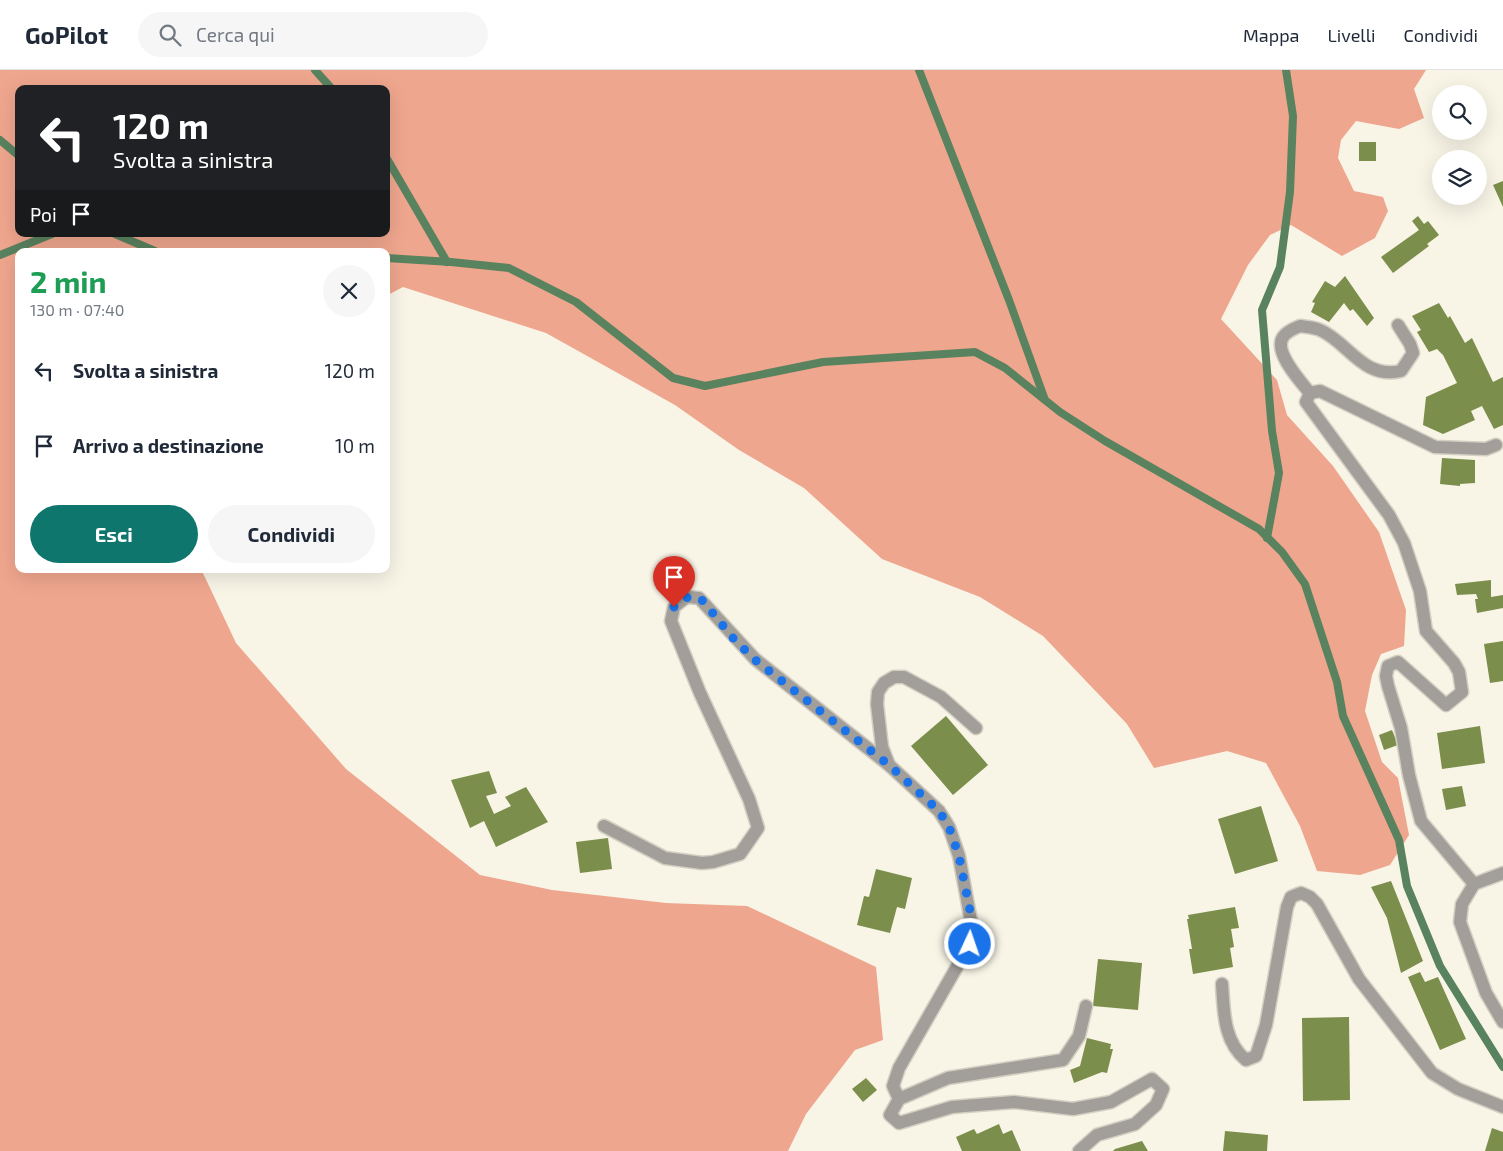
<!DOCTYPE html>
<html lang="it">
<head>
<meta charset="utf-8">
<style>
	body { margin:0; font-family:"Exo 2",sans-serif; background:#f6f6f7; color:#1f2937; height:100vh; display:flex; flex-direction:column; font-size:19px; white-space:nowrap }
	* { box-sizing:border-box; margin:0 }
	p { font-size:16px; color:#747a83 }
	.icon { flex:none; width:28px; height:28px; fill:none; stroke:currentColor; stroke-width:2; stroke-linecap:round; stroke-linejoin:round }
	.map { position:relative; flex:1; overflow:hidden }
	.details { position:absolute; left:15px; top:178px; width:375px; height:325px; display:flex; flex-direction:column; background:#fff; border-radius:10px; box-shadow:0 5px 20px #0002 }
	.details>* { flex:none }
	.top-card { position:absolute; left:15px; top:15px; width:375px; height:152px; border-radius:10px; box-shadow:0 5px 20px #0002; background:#202124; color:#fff; overflow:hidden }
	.tools { position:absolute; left:1432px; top:15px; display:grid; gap:10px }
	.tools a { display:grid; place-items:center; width:55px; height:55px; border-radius:50%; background:#fff; box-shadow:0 5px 20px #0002; font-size:25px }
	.pin { position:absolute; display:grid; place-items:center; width:42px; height:42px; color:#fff; margin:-51px -21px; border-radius:50% 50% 50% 0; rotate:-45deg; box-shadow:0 0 5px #0007 }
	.pin .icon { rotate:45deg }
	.me { position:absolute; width:55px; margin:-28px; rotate:3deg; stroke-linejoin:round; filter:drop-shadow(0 0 4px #0008) }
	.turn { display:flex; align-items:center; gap:18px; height:105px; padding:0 15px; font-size:22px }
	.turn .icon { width:65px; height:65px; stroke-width:2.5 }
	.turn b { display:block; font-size:35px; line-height:42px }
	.then { display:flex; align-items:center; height:48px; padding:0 15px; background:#0003; gap:10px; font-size:19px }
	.round { display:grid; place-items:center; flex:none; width:52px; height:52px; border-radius:26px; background:#f6f6f7 }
	.headline { display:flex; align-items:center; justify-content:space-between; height:85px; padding:0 15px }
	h1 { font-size:30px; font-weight:700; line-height:38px; color:#1e9e55 }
	.cta { display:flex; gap:10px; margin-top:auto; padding:10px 15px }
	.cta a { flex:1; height:58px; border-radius:30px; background:#0f766e; color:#fff; font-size:20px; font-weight:700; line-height:58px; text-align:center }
	.cta a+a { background:#f6f6f7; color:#1f2937 }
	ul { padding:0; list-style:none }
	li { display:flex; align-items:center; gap:15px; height:75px; padding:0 15px }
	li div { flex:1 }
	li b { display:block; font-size:19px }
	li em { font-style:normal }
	header { display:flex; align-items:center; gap:30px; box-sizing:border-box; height:70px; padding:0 25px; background:#fff; border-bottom:1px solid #e0e1e3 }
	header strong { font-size:24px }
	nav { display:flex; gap:28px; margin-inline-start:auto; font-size:18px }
	.search { width:350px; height:45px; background:#f6f6f7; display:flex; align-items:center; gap:12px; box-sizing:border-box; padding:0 18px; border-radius:28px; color:#747a83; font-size:19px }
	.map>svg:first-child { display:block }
	.forest { fill:#efa68e; fill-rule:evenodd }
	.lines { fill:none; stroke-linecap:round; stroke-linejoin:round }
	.stream { stroke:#59825f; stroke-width:8 }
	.building { fill:#7b8e4b }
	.minor-casing { stroke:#d3cfc3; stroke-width:15 }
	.minor { stroke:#a29e99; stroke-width:12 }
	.route { stroke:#1a73e8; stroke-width:9; stroke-dasharray:0 16.2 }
</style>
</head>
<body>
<header>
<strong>GoPilot</strong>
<div class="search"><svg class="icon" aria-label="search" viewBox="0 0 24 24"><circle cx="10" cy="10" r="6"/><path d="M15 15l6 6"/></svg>Cerca qui</div>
<nav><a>Mappa</a><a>Livelli</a><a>Condividi</a></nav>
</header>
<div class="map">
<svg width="1503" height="1081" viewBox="0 0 1503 1081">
	<rect width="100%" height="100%" fill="#f8f4e6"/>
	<path class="forest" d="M 0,0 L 1426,0 L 1414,19 L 1424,48 L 1399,59 L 1356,51 L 1341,70 L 1338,88 L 1354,121 L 1383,127 L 1388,141 L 1375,168 L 1342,186 L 1291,155 L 1270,165 L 1248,195 L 1221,249 L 1277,310 L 1287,345 L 1333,396 L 1379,462 L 1406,540 L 1404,576 L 1381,584 L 1372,605 L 1365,641 L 1382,692 L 1398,708 L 1409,765 L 1390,795 L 1360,805 L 1317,801 L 1300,756 L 1266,693 L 1227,681 L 1154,698 L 1127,654 L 1043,566 L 980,527 L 882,489 L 804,418 L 739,380 L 675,335 L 546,263 L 403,217 L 386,226 L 386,181 L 19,181 L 19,499 L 201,499 L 236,573 L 346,699 L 480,805 L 552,820 L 666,833 L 747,836 L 876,897 L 883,970 L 855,980 L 806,1044 L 788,1081 L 0,1081 ZM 19,19 L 386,19 L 386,164 L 19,164 Z"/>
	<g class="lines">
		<g class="stream">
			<path d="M 315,0 L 332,19"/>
			<path d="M 919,0 L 1009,230 L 1045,330"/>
			<path d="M 0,70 L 19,86"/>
			<path d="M 386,87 L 447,192"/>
			<path d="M 115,164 L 155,181"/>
			<path d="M 0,185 L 52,164"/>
			<path d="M 386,188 L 451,192 L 509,198 L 576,232 L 673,308 L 705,316 L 823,292 L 975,282 L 1005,298 L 1060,342 L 1105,371 L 1259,459 L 1282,482 L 1305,514 L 1337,612 L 1343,646 L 1399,770 L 1407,816 L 1440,896 L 1503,997"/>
			<path d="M 1267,468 L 1279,403 L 1272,361 L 1262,240 L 1280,197 L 1290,122 L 1293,46 L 1286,0"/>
		</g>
	</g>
	<g class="building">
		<rect x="1359" y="72" width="17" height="19"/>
		<path d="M 1503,111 L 1503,137 L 1493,115 Z"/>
		<path d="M 1418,146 L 1424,154 L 1428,151 L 1439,165 L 1427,174 L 1429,176 L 1393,203 L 1381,187 L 1419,160 L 1412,151 Z"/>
		<path d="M 1345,206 L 1374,248 L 1367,256 L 1353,239 L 1350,241 L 1344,233 L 1329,252 L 1311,242 L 1315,233 L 1312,232 L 1325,211 L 1335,217 Z"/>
		<path d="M 1439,233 L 1448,248 L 1450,246 L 1465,273 L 1472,268 L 1493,312 L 1503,307 L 1503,355 L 1494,359 L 1482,336 L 1471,341 L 1475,350 L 1443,364 L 1423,355 L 1426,327 L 1457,313 L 1443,285 L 1437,279 L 1429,282 L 1417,262 L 1421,260 L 1412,246 Z"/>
		<path d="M 1442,388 L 1475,390 L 1475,413 L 1460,414 L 1460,416 L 1440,414 Z"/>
		<path d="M 1491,510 L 1491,527 L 1503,525 L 1503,538 L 1477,543 L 1475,529 L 1478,529 L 1476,524 L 1457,525 L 1455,514 Z"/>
		<path d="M 1503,571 L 1503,611 L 1490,613 L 1484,574 Z"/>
		<path d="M 946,646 L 988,695 L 953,725 L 911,676 Z"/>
		<path d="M 1480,656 L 1485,693 L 1442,699 L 1437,663 Z"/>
		<path d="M 1392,660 L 1398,675 L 1384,680 L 1379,665 Z"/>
		<path d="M 489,701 L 497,723 L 486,726 L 494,744 L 511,736 L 505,727 L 526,717 L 548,752 L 496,777 L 484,751 L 470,758 L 451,710 Z"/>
		<path d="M 1462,716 L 1466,736 L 1446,740 L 1442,719 Z"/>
		<path d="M 1261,736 L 1278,791 L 1235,804 L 1218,749 Z"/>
		<path d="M 608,768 L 612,799 L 580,803 L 576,772 Z"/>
		<path d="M 876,799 L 912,808 L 905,839 L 897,837 L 890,863 L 857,855 L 864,826 L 869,827 Z"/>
		<path d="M 1391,811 L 1423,891 L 1401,903 L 1387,848 L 1371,817 Z"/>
		<path d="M 1235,837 L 1239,858 L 1231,859 L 1234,877 L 1230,878 L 1233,897 L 1193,904 L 1189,879 L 1192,879 L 1187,849 L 1189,849 L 1188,845 Z"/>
		<path d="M 1098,889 L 1142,893 L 1138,940 L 1093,936 Z"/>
		<path d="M 1420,902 L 1425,912 L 1438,907 L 1466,969 L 1440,980 L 1408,907 Z"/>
		<path d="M 1349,947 L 1350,1030 L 1303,1031 L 1302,948 Z"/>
		<path d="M 1087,968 L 1111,974 L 1110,979 L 1113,979 L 1107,1003 L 1102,1002 L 1074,1013 L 1070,1000 L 1080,996 Z"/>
		<path d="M 866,1008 L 877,1020 L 863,1032 L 852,1019 Z"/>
		<path d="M 999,1054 L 1003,1064 L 1012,1060 L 1021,1081 L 962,1081 L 956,1067 L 974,1059 L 977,1064 Z"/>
		<path d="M 1492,1058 L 1503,1062 L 1503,1081 L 1485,1081 Z"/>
		<path d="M 1225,1061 L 1268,1065 L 1267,1081 L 1223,1081 Z"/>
		<path d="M 1142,1071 L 1148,1081 L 1113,1081 L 1115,1079 Z"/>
	</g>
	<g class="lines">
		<defs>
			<g id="minor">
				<path d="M 1310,323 C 1301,312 1273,282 1283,267 C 1286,262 1295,258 1300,256 C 1306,257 1314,257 1320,260 C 1347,271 1363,310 1401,301 L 1413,283 L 1410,274 L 1398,255"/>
				<path d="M 889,695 L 882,677 L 877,634 L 878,622 L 884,613 L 894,607 L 904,607 L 941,627 L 976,658"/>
				<path d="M 604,756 L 665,788 L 702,793 L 713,792 L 740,784 L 758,758 L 749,729 L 700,623 L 671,551 L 674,537 L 684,529 L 688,527 L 699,528 L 755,589 L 889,695 L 939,741 L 949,757 L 959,786 L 971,851 L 970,874 L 899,998 L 893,1016 L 899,1029"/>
				<path d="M 1503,803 L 1474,814 L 1462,834 L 1460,852 L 1486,923 L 1503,952"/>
				<path d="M 1474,814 L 1421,751 L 1409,705 L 1401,658 L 1388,616 L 1386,606 L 1388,596 L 1398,592 L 1446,635 L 1462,622 L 1459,602 L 1454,593 L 1426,561 L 1420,521 L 1404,473 L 1389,445 L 1306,332 L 1310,323 L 1320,321 L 1435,377 L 1486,379 L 1496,375"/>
				<path d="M 1222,914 C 1224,941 1223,971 1246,990 L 1256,986 L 1266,955 L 1287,837 L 1291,827 L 1301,823 L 1310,827 L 1317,834 L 1359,909 L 1432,1003 L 1458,1019 L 1503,1037"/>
				<path d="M 1079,1081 L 1097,1065 L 1135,1054 L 1156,1035 L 1163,1019 L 1152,1009 L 1111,1032 L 1073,1039 L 1014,1032 L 952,1037 L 899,1053 L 890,1045 L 899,1029 L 948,1008 L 1063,990 L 1079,966 L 1086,936"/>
			</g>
		</defs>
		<use href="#minor" class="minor-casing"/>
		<use href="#minor" class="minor"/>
	</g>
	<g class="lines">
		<path class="route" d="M 674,537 L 688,527 L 699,528 L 703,531 L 733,568 L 754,589 L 889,695 L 939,741 L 949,757 L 959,786 L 972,851 L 970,874"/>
	</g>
</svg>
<div class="tools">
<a><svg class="icon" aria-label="search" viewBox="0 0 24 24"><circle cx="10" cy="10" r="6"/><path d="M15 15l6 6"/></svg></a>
<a><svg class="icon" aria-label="layers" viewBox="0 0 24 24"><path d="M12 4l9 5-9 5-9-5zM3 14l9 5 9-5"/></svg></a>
</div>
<div class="pin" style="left:674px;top:537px;background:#d93025"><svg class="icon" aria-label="arrive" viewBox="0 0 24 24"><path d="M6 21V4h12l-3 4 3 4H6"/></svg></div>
<svg class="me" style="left:970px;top:874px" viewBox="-20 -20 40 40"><circle r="17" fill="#1a73e8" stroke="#fff" stroke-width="3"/><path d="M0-11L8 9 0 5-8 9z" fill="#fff"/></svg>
<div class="top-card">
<div class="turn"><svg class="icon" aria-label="left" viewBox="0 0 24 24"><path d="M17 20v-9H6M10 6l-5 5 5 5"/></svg><div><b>120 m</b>Svolta a sinistra</div></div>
<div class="then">Poi<svg class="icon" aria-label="arrive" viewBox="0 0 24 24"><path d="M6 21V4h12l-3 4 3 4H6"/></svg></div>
</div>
<section class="details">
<div class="headline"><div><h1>2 min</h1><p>130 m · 07:40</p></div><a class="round"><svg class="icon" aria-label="close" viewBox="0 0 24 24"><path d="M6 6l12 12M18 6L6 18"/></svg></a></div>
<ul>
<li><svg class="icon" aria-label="left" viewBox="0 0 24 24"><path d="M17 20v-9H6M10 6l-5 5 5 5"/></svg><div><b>Svolta a sinistra</b></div><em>120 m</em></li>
<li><svg class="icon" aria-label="arrive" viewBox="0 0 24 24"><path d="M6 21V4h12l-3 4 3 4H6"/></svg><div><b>Arrivo a destinazione</b></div><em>10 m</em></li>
</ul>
<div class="cta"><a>Esci</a><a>Condividi</a></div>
</section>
</div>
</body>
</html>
